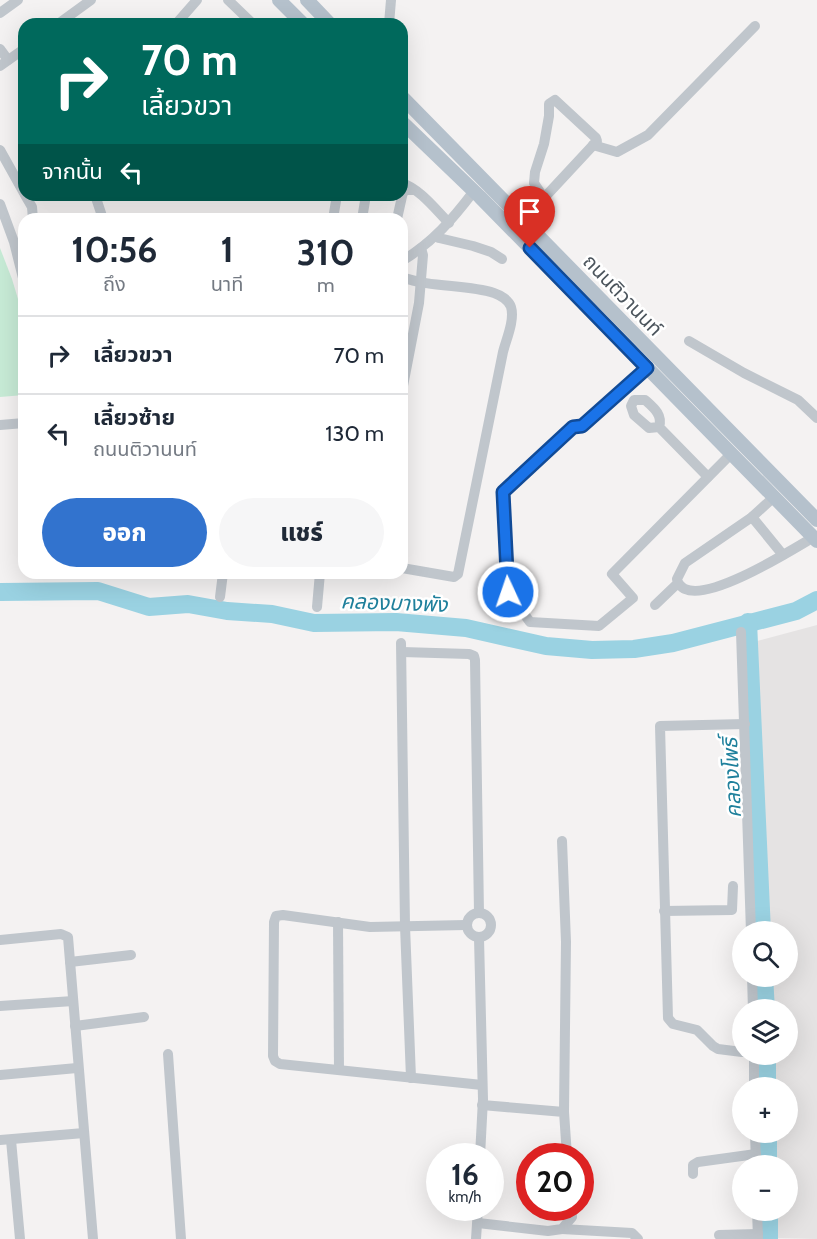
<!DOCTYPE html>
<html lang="th">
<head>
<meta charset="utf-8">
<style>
	body { margin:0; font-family:Cabin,"Noto Sans Thai",sans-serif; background:#f6f6f7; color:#1f2937; height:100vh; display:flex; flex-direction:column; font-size:22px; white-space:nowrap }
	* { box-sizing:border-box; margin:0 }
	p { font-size:20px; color:#747a83 }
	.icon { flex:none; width:33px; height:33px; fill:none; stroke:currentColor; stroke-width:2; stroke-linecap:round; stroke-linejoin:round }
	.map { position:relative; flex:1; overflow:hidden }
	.drawer { position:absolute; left:18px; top:213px; width:390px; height:366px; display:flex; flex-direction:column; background:#fff; border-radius:18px; box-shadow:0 6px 24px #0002 }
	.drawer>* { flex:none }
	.banner { position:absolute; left:18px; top:18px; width:390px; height:183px; border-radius:18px; box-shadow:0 6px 24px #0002; background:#00695c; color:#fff; overflow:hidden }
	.buttons { position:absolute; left:732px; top:921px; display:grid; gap:12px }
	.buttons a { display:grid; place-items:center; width:66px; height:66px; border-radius:50%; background:#fff; box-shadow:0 6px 24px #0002; font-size:30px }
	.speed { position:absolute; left:426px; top:1143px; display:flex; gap:12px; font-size:30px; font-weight:700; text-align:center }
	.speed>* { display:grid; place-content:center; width:78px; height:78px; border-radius:50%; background:#fff; box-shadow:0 6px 24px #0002; line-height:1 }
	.speed small { font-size:15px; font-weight:400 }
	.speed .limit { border:9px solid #d22; background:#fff; color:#111 }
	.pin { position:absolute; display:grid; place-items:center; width:51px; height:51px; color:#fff; margin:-62px -26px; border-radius:50% 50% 50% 0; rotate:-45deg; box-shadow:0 0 6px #0007 }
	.pin .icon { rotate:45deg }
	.me { position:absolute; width:66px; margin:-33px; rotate:357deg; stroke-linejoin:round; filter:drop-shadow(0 0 4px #0008) }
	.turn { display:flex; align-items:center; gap:21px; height:126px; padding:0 24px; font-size:27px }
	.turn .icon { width:78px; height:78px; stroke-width:2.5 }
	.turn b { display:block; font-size:42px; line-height:51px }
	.then { display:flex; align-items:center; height:57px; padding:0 24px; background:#0003; gap:12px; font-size:22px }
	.eta { display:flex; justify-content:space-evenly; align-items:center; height:102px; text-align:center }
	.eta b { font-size:36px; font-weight:800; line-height:42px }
	.cta { display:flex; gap:12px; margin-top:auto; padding:12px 24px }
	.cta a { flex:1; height:69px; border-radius:36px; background:#3273ce; color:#fff; font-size:24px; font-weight:800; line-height:69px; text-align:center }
	.cta a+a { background:#f6f6f7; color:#1f2937 }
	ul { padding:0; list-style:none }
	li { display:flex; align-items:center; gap:18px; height:78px; padding:0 24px; border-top:2px solid #e0e1e3 }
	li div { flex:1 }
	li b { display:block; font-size:22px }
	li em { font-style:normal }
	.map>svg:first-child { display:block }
	.education { fill:#e5e3e3 }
	.green { fill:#c7ebd6 }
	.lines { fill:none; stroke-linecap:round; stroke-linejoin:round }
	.river { stroke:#9ad2e2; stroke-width:18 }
	.minor { stroke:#c0c6cc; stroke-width:10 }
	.major { stroke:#b5c1cc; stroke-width:14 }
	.route-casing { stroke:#114b97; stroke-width:15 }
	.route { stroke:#1a73e8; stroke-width:10 }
	.labels { text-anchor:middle; stroke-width:5; stroke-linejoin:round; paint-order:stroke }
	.street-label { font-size:20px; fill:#4c555d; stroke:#fff }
	.water-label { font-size:21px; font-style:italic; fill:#1f809c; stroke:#fff }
</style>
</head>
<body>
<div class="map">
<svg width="817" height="1239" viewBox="0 0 817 1239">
	<rect width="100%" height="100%" fill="#f4f2f2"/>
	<path class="education" d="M 817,625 L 817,1239 L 773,1238 L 772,1211 L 788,1210 L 788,1166 L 771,1165 L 770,1133 L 788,1132 L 788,1088 L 769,1087 L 768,1055 L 788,1054 L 788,1010 L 767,1009 L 766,977 L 788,976 L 788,932 L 765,931 L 757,641 Z"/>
	<path class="green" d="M 0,248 L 12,279 L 24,319 L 24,395 L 0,397 Z"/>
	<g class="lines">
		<g class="river">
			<path d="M 0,592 L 98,591 L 149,607 L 188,604 L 227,611 L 272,614 L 314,623 L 396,622 L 466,628 L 546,646 L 592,650 L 634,649 L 673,643 L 796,611 L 817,600"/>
			<path d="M 748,622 L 762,932"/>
			<path d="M 764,976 L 766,1010"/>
			<path d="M 767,1054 L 767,1088"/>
			<path d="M 768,1132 L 768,1166"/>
			<path d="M 769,1210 L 769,1239"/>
		</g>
		<g class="minor">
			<path d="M 228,0 L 253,24"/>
			<path d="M 0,13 L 18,0"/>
			<path d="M 58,24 L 91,0"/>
			<path d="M 176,24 L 197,0"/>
			<path d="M 389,24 L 391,0"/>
			<path d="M 0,49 L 8,60"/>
			<path d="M 0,66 L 24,49"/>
			<path d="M 593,145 L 617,152 L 648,135 L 755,26"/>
			<path d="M 0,150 L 24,193"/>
			<path d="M 402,183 C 420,189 436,210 449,223"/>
			<path d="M 25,195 L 32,207 L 33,219"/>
			<path d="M 95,195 L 103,219"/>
			<path d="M 0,204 L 14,242 L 24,282"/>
			<path d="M 521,218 L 544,198 L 597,141 L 596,138 L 555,100 L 549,104 L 549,116 L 544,144 L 535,172 L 534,183 L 544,198"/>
			<path d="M 333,219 L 337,195"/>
			<path d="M 362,219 L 366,195"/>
			<path d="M 397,219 L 403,192 L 407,190 L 413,190"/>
			<path d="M 436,236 L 439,238 L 473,246 L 491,252 L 502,259"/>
			<path d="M 402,261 C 433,242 452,220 474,191"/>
			<path d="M 402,277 C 431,288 466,284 494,293 C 500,295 509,300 511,307 C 515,320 506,340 503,352 L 458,574 L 454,577 L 402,568"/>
			<path d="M 689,341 L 744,373 L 798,400 L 817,418"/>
			<path d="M 647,368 L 582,426 L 573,427 L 503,492 L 508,592 L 530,622 L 599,626 L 633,598 L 612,574 L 731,454"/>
			<path d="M 402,391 L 419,303 L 423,255 L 421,248"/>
			<path d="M 0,425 L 24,423"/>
			<path d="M 659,427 C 663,415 654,408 645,400 L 634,400 L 631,406 L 634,415 L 649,428 L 659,427 L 708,477"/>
			<path d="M 23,515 L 24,515"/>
			<path d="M 752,517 L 783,555"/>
			<path d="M 678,583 C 680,585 682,588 685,589 C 711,601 790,551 814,537"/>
			<path d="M 220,597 L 223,573"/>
			<path d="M 655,605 L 678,583 L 677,579 L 685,563 L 752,517 L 774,497"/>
			<path d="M 317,607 L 320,573"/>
			<path d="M 741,632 L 751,932"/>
			<path d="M 401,643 L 405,926 L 411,1078"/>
			<path d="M 402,652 L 469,654 L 474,656 L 475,660 L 479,913"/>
			<path d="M 562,841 L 566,942 L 564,1112"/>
			<path d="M 664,911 L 732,910 L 733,886"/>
			<circle cx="479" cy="925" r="12"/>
			<path d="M 338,922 L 339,1070"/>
			<path d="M 466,925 L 370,927 L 283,915 L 276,916 L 274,922 L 273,1056 L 275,1061 L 280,1064 L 482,1085"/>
			<path d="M 479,938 L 483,1099 L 480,1156"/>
			<path d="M 0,940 L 61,934 L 68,937 L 93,1239"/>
			<path d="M 70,962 L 131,955"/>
			<path d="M 752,976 L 753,1010"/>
			<path d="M 0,1006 L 73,1001"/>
			<path d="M 75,1026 L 144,1017"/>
			<path d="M 742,1052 L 718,1049 L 713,1046 L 697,1030 L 673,1024 L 668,1018 L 660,726 L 745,724"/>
			<path d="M 168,1054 L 181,1239"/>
			<path d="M 754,1054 L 754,1088"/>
			<path d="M 0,1075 L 77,1068"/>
			<path d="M 482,1105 L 564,1112 L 567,1156"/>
			<path d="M 755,1132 L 756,1166"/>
			<path d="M 0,1140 L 84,1133"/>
			<path d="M 11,1140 L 20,1239"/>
			<path d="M 693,1174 L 693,1165 L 698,1162 L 756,1154"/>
			<path d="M 757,1210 L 758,1239"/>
			<path d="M 478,1223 L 548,1231 L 562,1229 L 572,1217 L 571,1208"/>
			<path d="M 562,1229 L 632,1233 L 638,1239"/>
			<path d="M 719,1235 L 758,1234"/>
			<path d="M 476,1239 L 478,1208"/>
		</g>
		<g class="major">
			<path d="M 279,0 L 303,24"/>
			<path d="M 307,0 L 330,24"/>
			<path d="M 402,97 L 817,520"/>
			<path d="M 402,122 L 480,197 L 817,541"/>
		</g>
	</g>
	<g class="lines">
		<defs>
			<path id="route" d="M 508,592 L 503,492 L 573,427 L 582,426 L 647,368 L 530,248"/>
		</defs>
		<use href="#route" class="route-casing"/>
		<use href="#route" class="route"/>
	</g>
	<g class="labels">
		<g class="street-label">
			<text transform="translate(623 295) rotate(46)" y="7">ถนนติวานนท์</text>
		</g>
		<g class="water-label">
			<text transform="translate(394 603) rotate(2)" y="7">คลองบางพัง</text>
			<text transform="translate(732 778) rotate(-93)" y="7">คลองโพธิ์</text>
		</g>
	</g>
</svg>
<div class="buttons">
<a><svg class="icon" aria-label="search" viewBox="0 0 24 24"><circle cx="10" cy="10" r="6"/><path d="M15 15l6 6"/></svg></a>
<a><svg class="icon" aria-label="layers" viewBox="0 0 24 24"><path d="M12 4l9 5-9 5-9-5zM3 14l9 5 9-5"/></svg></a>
<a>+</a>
<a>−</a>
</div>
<div class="speed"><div>16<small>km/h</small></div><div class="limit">20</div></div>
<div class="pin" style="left:530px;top:248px;background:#d93025"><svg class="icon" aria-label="arrive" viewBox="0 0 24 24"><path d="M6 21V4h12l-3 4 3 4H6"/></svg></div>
<svg class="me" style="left:508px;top:592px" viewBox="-20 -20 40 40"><circle r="17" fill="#1a73e8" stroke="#fff" stroke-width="3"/><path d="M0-11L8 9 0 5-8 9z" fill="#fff"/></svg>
<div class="banner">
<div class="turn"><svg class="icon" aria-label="right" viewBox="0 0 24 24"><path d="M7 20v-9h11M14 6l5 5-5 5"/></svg><div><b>70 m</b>เลี้ยวขวา</div></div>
<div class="then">จากนั้น<svg class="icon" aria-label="left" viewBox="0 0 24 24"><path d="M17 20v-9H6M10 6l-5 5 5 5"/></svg></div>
</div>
<section class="drawer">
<div class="eta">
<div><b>10:56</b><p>ถึง</p></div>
<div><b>1</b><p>นาที</p></div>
<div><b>310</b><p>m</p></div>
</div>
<ul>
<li><svg class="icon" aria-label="right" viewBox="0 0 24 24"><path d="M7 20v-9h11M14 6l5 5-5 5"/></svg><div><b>เลี้ยวขวา</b></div><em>70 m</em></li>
<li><svg class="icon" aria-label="left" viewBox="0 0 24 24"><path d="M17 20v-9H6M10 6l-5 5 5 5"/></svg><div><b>เลี้ยวซ้าย</b><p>ถนนติวานนท์</p></div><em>130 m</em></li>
</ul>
<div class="cta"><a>ออก</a><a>แชร์</a></div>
</section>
</div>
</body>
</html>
